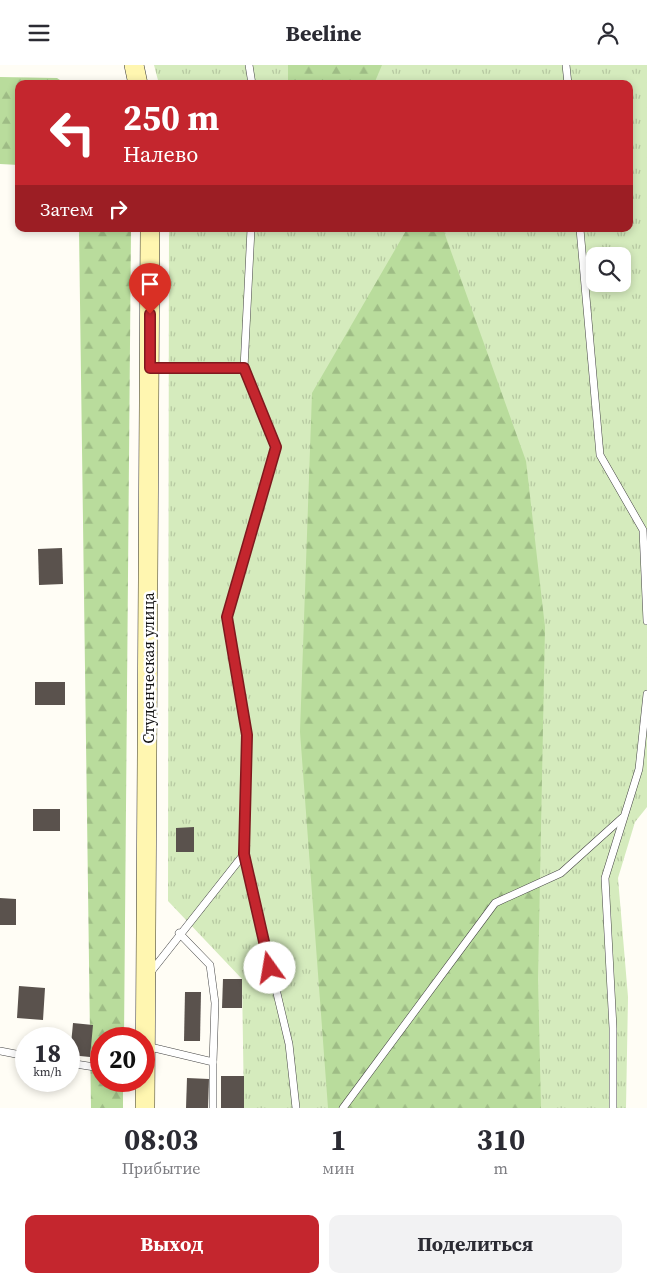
<!DOCTYPE html>
<html lang="ru">
<head>
<meta charset="utf-8">
<style>
	body { margin:0; font-family:"Source Serif 4",serif; background:#f2f2f3; color:#2b2b33; height:100vh; display:flex; flex-direction:column; font-size:19px; white-space:nowrap }
	* { box-sizing:border-box; margin:0 }
	p { font-size:16px; color:#7c7c81 }
	.icon { flex:none; width:28px; height:28px; fill:none; stroke:currentColor; stroke-width:2; stroke-linecap:round; stroke-linejoin:round }
	.map { position:relative; height:1043px; overflow:hidden }
	.drawer { display:flex; flex-direction:column; background:#fff; flex:1 }
	.drawer>* { flex:none }
	.guide { position:absolute; left:15px; top:15px; width:618px; height:152px; border-radius:10px; box-shadow:0 2px 8px #0003; background:#c4262e; color:#fff; overflow:hidden }
	.tools { position:absolute; left:586px; top:182px; display:grid; gap:10px }
	.tools a { display:grid; place-items:center; width:45px; height:45px; border-radius:10px; background:#fff; box-shadow:0 2px 8px #0003; font-size:25px }
	.speed { position:absolute; left:15px; top:962px; display:flex; gap:10px; font-size:25px; font-weight:700; text-align:center }
	.speed>* { display:grid; place-content:center; width:65px; height:65px; border-radius:50%; background:#fff; box-shadow:0 2px 8px #0003; line-height:1 }
	.speed small { font-size:12px; font-weight:400 }
	.speed .limit { border:8px solid #d22; background:#fff; color:#111 }
	.pin { position:absolute; display:grid; place-items:center; width:42px; height:42px; color:#fff; margin:-51px -21px; border-radius:50% 50% 50% 0; rotate:-45deg; box-shadow:0 0 5px #0007 }
	.pin .icon { rotate:45deg }
	.me { position:absolute; width:55px; margin:-28px; rotate:347deg; stroke-linejoin:round; filter:drop-shadow(0 0 4px #0008) }
	.turn { display:flex; align-items:center; gap:18px; height:105px; padding:0 25px; font-size:22px }
	.turn .icon { width:65px; height:65px; stroke-width:2.5 }
	.turn b { display:block; font-size:35px; line-height:42px }
	.then { display:flex; align-items:center; height:48px; padding:0 25px; background:#0003; gap:10px; font-size:19px }
	.eta { display:flex; justify-content:space-evenly; align-items:center; height:85px; text-align:center }
	.eta b { font-size:30px; font-weight:700; line-height:35px }
	.button { display:flex; gap:10px; margin-top:auto; padding:10px 25px }
	.button a { flex:1; height:58px; border-radius:10px; background:#c4262e; color:#fff; font-size:20px; font-weight:700; line-height:58px; text-align:center }
	.button a+a { background:#f2f2f3; color:#2b2b33 }
	header { display:flex; justify-content:space-between; align-items:center; height:65px; padding:0 25px; background:#fff; font-size:22px; font-weight:700 }
	.map>svg:first-child { display:block }
	.grass { fill:url(#grass-tufts); fill-rule:evenodd }
	.forest { fill:url(#forest-firs) }
	.building { fill:#5a524d }
	.lines { fill:none; stroke-linecap:round; stroke-linejoin:round }
	.lane-casing { stroke:#444; stroke-width:8 }
	.secondary-casing { stroke:#333; stroke-width:20 }
	.lane { stroke:#fff; stroke-width:7 }
	.secondary { stroke:#fff6b0; stroke-width:19 }
	.route-casing { stroke:#7f191e; stroke-width:12 }
	.route { stroke:#c4262e; stroke-width:9 }
	.labels { text-anchor:middle; stroke-width:5; stroke-linejoin:round; paint-order:stroke }
	.street-label { font-size:16px; fill:#111; stroke:#fff }
</style>
</head>
<body>
<header><svg class="icon" aria-label="menu" viewBox="0 0 24 24"><path d="M4 6h16M4 12h16M4 18h16"/></svg>Beeline<svg class="icon" aria-label="person" viewBox="0 0 24 24"><circle cx="12" cy="8" r="4"/><path d="M4 21q1-7 8-7t8 7"/></svg></header>
<div class="map">
<svg width="647" height="1043" viewBox="0 0 647 1043">
	<defs>
		<pattern id="grass-tufts" width="24" height="20" patternUnits="userSpaceOnUse" patternTransform="scale(1.25)"><rect width="24" height="20" fill="#d5ebbd"/><path d="M3 7l-1-3M5 7V3M7 7l1-3M15 17l-1-3M17 17v-4M19 17l1-3" fill="none" stroke="#b6c8a1"/></pattern>
		<pattern id="forest-firs" width="22" height="20" patternUnits="userSpaceOnUse" patternTransform="scale(1.25)"><rect width="22" height="20" fill="#b9dc9c"/><path d="M5 1l3.5 6h-7zM16 11l3.5 6h-7z" fill="#9ebc85"/></pattern>
	</defs>
	<rect width="100%" height="100%" fill="#fffdf5"/>
	<path class="grass" d="M 154,0 L 647,0 L 647,663 L 643,651 L 647,667 L 647,742 L 635,757 L 618,813 L 628,932 L 626,1043 L 244,1043 L 242,914 L 168,836 L 169,164 L 629,164 L 629,19 L 159,19 ZM 595,191 L 622,191 L 622,219 L 595,219 Z"/>
	<g class="forest">
		<path d="M 288,0 L 382,0 L 374,19 L 288,19 Z"/>
		<path d="M 0,12 L 57,13 L 66,19 L 19,19 L 19,100 L 0,99 Z"/>
		<path d="M 79,164 L 131,164 L 124,974 L 101,974 L 101,1016 L 123,1016 L 123,1043 L 91,1043 Z"/>
		<path d="M 407,164 L 443,164 L 526,396 L 545,562 L 538,914 L 541,1043 L 328,1043 L 300,667 L 312,328 Z"/>
	</g>
	<g class="building">
		<path d="M 62,483 L 63,519 L 39,520 L 38,484 Z"/>
		<rect x="35" y="617" width="30" height="23"/>
		<rect x="33" y="744" width="27" height="22"/>
		<path d="M 194,762 L 194,787 L 176,787 L 176,763 Z"/>
		<path d="M 0,833 L 16,834 L 16,860 L 0,860 Z"/>
		<path d="M 223,914 L 242,914 L 242,943 L 222,943 Z"/>
		<path d="M 19,921 L 45,923 L 43,955 L 17,953 Z"/>
		<path d="M 185,927 L 201,927 L 200,976 L 184,976 Z"/>
		<path d="M 73,958 L 93,960 L 90,992 L 70,990 Z"/>
		<rect x="221" y="1011" width="23" height="32"/>
		<path d="M 187,1013 L 209,1014 L 208,1043 L 186,1043 Z"/>
	</g>
	<g class="lines">
		<defs>
			<g id="lane">
				<path d="M 249,0 L 252,19"/>
				<path d="M 566,0 L 568,19"/>
				<path d="M 251,164 L 244,303 L 276,382 L 227,552 L 247,670 L 244,789 L 289,979 L 296,1043"/>
				<path d="M 580,164 L 600,390 L 643,465 L 647,556"/>
				<path d="M 150,303 L 244,303"/>
				<path d="M 179,868 L 210,900 L 215,938 L 213,997"/>
				<path d="M 150,908 L 244,789"/>
				<path d="M 146,981 L 213,997 L 213,1043"/>
				<path d="M 0,986 L 26,991"/>
				<path d="M 69,998 L 101,1003"/>
				<path d="M 343,1043 L 495,838 L 561,808 L 622,753"/>
				<path d="M 613,1043 L 613,963 L 605,813 L 639,704 L 647,629"/>
			</g>
			<g id="secondary">
				<path d="M 134,0 L 138,19"/>
				<path d="M 145,1043 L 150,164"/>
			</g>
		</defs>
		<use href="#lane" class="lane-casing"/>
		<use href="#secondary" class="secondary-casing"/>
		<use href="#lane" class="lane"/>
		<use href="#secondary" class="secondary"/>
	</g>
	<g class="lines">
		<defs>
			<path id="route" d="M 150,249 L 150,303 L 244,303 L 276,382 L 227,552 L 247,670 L 244,789 L 270,903"/>
		</defs>
		<use href="#route" class="route-casing"/>
		<use href="#route" class="route"/>
	</g>
	<g class="labels">
		<g class="street-label">
			<text transform="translate(148 603) rotate(-90)" y="6">Студенческая улица</text>
		</g>
	</g>
</svg>
<div class="tools">
<a><svg class="icon" aria-label="search" viewBox="0 0 24 24"><circle cx="10" cy="10" r="6"/><path d="M15 15l6 6"/></svg></a>
</div>
<div class="speed"><div>18<small>km/h</small></div><div class="limit">20</div></div>
<div class="pin" style="left:150px;top:249px;background:#d93025"><svg class="icon" aria-label="arrive" viewBox="0 0 24 24"><path d="M6 21V4h12l-3 4 3 4H6"/></svg></div>
<svg class="me" style="left:270px;top:903px" viewBox="-20 -20 40 40"><circle r="19" fill="#fff"/><path d="M0-13L10 11 0 6-10 11z" fill="#c4262e"/></svg>
<div class="guide">
<div class="turn"><svg class="icon" aria-label="left" viewBox="0 0 24 24"><path d="M17 20v-9H6M10 6l-5 5 5 5"/></svg><div><b>250 m</b>Налево</div></div>
<div class="then">Затем<svg class="icon" aria-label="right" viewBox="0 0 24 24"><path d="M7 20v-9h11M14 6l5 5-5 5"/></svg></div>
</div>
</div>
<section class="drawer">
<div class="eta">
<div><b>08:03</b><p>Прибытие</p></div>
<div><b>1</b><p>мин</p></div>
<div><b>310</b><p>m</p></div>
</div>
<div class="button"><a>Выход</a><a>Поделиться</a></div>
</section>
</body>
</html>
